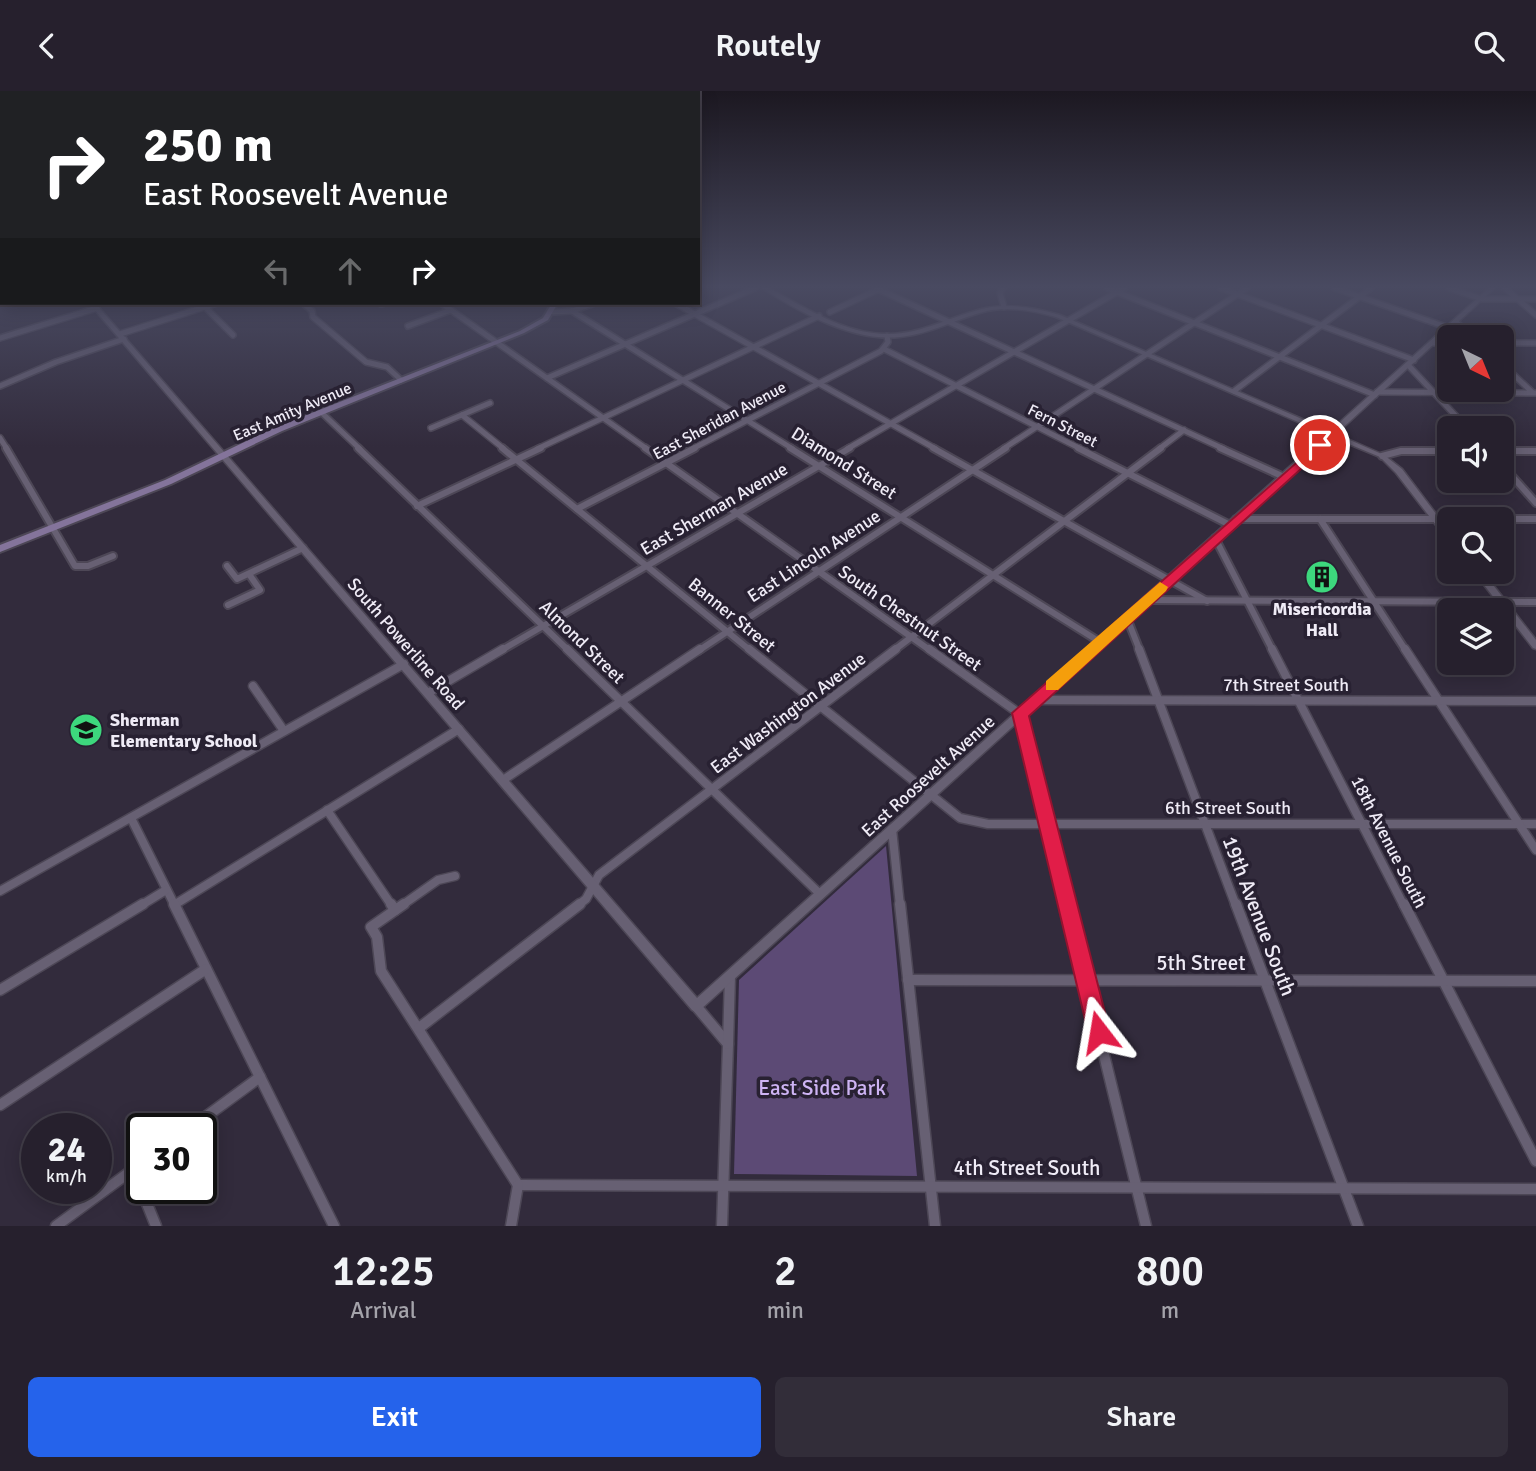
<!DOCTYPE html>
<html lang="en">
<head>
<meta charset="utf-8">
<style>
	body { margin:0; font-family:Signika,sans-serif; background:#322d39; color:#f1f3f6; height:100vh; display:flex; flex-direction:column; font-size:26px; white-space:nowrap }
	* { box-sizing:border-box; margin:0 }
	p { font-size:23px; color:#a4a3aa }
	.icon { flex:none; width:38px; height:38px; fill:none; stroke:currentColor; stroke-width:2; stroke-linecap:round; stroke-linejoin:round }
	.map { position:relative; height:1135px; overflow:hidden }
	.drawer { display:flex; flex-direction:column; background:#26202d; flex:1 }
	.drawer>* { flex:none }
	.top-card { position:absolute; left:0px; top:0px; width:700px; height:214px; box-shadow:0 4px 18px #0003,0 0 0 2px #423e49; background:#202124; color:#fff; overflow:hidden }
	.needle { width:46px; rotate:137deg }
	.buttons { position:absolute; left:1437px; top:234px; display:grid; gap:14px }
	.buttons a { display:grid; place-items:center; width:77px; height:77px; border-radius:10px; background:#26202d; box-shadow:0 4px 18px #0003,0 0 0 2px #423e49; font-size:35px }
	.speed { position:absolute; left:21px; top:1022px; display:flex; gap:14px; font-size:35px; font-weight:700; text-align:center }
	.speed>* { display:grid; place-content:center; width:91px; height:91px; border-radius:50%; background:#26202d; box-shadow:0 4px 18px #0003,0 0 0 2px #423e49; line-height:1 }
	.speed small { font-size:18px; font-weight:400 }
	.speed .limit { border:4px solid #111; border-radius:10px; background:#fff; color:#111 }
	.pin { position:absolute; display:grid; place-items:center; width:60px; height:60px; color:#fff; margin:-30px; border:4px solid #fff; border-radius:50%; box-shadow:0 2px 7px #0007 }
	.me { position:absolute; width:77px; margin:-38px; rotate:346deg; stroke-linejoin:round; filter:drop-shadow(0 0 5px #0008) }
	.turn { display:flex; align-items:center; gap:24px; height:147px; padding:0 28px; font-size:32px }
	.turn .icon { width:91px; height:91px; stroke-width:2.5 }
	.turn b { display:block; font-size:49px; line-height:60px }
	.lanes { display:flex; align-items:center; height:66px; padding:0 28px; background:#0003; justify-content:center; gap:35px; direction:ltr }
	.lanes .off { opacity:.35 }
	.eta { display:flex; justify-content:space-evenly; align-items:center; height:119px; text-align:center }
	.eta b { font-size:42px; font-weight:600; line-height:49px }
	.primary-button { display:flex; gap:14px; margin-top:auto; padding:14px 28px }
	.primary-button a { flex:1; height:80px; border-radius:10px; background:#2563eb; color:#fff; font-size:28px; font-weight:600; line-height:80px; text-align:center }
	.primary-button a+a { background:#322d39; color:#f1f3f6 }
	header { display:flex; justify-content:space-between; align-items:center; height:91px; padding:0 28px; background:#26202d; font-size:32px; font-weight:600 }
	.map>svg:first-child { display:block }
	.green { fill:#5c4a75 }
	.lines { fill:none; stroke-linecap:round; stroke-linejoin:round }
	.minor-far3-casing { stroke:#4d4756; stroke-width:8 }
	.minor-far2-casing { stroke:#4d4756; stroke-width:10 }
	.minor-far1-casing { stroke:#4d4756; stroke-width:11 }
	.minor-casing { stroke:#4d4756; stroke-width:13 }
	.tertiary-casing { stroke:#4d4756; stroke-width:3 }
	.secondary-casing { stroke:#4d4756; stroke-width:4 }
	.minor-far3 { stroke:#676073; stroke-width:5 }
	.minor-far2 { stroke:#676073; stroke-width:6 }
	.minor-far1 { stroke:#676073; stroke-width:8 }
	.minor { stroke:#676073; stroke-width:10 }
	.tertiary { fill:#676073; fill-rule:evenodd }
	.secondary { fill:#84749b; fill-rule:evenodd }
	.route { fill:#e11d48; stroke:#92132f; stroke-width:2 }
	.slow { fill:#f59e0b }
	.labels { text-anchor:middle; stroke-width:7; stroke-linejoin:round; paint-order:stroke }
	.far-street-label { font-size:16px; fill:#efebf6; stroke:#282132 }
	.street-label { font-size:18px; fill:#efebf6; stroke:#282132 }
	.poi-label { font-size:18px; font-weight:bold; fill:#efebf6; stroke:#282132 }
	.near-street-label { font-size:21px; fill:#efebf6; stroke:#282132 }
	.near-park-label { font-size:21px; fill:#ceb4f4; stroke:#282132 }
</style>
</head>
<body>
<header><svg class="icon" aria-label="back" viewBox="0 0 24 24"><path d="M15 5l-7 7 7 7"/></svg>Routely<svg class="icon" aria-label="search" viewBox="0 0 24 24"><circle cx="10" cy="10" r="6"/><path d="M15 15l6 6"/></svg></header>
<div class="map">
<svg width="1536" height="1135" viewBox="0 0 1536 1135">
	<rect width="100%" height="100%" fill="#322b3c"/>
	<path class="green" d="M 886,755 L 917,1085 L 734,1083 L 739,889 Z"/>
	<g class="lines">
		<defs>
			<g id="minor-far3">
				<path d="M 1003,197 L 1000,202 L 1004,216"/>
				<path d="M 1107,197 L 1375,304"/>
				<path d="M 1221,197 L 1414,269"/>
				<path d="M 1335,197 L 1449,237"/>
				<path d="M 1449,197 L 1482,208 L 1536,208"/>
				<path d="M 1505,197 L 1536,224"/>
				<path d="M 878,198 L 1224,358"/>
				<path d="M 303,212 L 312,220 L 313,226 L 366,271 L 387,276 L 401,289"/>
				<path d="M 441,212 L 647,358"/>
				<path d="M 675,212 L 936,358"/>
				<path d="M 381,213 L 385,212"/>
				<path d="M 205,216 L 233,244"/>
				<path d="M 572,220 L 793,358"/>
				<path d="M 553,221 L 572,220 L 595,212"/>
				<path d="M 830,221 L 879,198"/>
				<path d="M 1456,231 L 1473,247"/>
				<path d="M 408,235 L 451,219"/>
				<path d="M 120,243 L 217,212"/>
				<path d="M 0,247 L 97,217"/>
				<path d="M 1432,252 L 1449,252"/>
				<path d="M 1502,252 L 1536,252"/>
				<path d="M 884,258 L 1081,358"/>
				<path d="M 1502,273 L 1532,301"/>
				<path d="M 1408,274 L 1468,338"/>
				<path d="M 547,287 L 755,197"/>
				<path d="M 0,295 L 56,271 L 124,248"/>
				<path d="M 1234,300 L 1371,197"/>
				<path d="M 1377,301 L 1536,302"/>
				<path d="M 321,321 L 360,358"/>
				<path d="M 462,324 L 504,358"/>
				<path d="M 431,337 L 490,312"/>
				<path d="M 0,347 L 7,358"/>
				<path d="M 537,358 L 819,225"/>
				<path d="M 692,358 L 881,260 L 888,251 L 887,245"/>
				<path d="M 847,358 L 1124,197"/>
				<path d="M 1003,358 L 1247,197"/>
				<path d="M 1159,358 L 1184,339"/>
			</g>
			<g id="minor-far2">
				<path d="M 6,357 L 75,475 L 88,475 L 113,465"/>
				<path d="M 358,357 L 569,560"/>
				<path d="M 502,357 L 751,560"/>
				<path d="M 645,357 L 931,560"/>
				<path d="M 790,357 L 1100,551"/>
				<path d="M 933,357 L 1207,510"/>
				<path d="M 1078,357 L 1230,434"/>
				<path d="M 1220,357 L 1284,386"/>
				<path d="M 1502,360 L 1536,360"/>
				<path d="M 1382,365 L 1401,360 L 1449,360"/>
				<path d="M 1502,374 L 1536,412"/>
				<path d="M 417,415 L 541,357"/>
				<path d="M 577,418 L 695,357"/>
				<path d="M 1236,428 L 1536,428"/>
				<path d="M 1320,428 L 1406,560"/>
				<path d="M 1215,447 L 1273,560"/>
				<path d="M 227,475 L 237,488 L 303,457"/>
				<path d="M 1146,509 L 1536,511"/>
				<path d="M 228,514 L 260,499 L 249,483"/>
				<path d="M 1127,527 L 1140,560"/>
				<path d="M 500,560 L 850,357"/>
				<path d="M 698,560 L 1006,357"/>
				<path d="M 893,560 L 1161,357"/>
			</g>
			<g id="minor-far1">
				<path d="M 567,558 L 820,803"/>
				<path d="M 749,558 L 960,727 L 988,733 L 1536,733"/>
				<path d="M 929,558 L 1020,623 L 1067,815"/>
				<path d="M 1139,558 L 1236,815"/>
				<path d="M 1272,558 L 1404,815"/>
				<path d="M 1405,558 L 1536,759"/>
				<path d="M 253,595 L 284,640"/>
				<path d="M 428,602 L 503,558"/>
				<path d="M 1036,609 L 1536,610"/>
				<path d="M 503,689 L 700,558"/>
				<path d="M 327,719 L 392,815"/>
				<path d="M 131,727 L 175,815"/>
				<path d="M 892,738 L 900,815"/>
				<path d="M 0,800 L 404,573"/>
				<path d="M 174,814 L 459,638"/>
				<path d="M 140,815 L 166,799"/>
				<path d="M 401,815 L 438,789 L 455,785"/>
				<path d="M 577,815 L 586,808 L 599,784 L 896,558"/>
			</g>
			<g id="minor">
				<path d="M 174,813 L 334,1135"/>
				<path d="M 391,813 L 395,819"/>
				<path d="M 404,813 L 371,836 L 377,846 L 381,880 L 518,1094"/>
				<path d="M 900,813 L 935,1135"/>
				<path d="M 1067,813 L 1146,1135"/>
				<path d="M 1236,813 L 1358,1135"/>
				<path d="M 1404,813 L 1536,1070"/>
				<path d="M 908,889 L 1536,890"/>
				<path d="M 0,899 L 143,813"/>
				<path d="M 696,915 L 728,953 L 722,1135"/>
				<path d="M 419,937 L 580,813"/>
				<path d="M 728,953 L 730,885"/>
				<path d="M 0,1014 L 206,878"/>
				<path d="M 189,1038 L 260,986"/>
				<path d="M 133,1078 L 156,1135"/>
				<path d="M 518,1094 L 1536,1098"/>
				<path d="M 56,1135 L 142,1072"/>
				<path d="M 511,1135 L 518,1094"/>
			</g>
			<g id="tertiary">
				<path d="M 762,197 L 769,197 C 806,217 844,243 888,243 C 923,243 953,224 986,217 C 1011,212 1036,217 1060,224 L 1330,340 L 1489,197 L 1495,197 L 1336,343 L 1384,364 L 1402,378 L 1449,440 L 1449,448 L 1446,447 L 1396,382 L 1380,366 L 1332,346 L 700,919 L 696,921 L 692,919 L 89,212 L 95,212 L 697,907 L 1326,343 L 1056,226 C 1034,220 1010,215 987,220 C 958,227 931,243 900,246 C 853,251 801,222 762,197 Z"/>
				<path d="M 1474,481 L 1483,481 L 1536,549 L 1536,558 L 1533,557 Z"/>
			</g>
			<path id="secondary" d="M 552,212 L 558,212 L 548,229 L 524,242 L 282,340 L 171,393 L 0,461 L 0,454 L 165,389 L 276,336 L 520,240 L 543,227 Z"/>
		</defs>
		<use href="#minor-far3" class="minor-far3-casing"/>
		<use href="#minor-far2" class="minor-far2-casing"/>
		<use href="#minor-far1" class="minor-far1-casing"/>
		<use href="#minor" class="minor-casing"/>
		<use href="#tertiary" class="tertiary-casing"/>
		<use href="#secondary" class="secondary-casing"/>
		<use href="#minor-far3" class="minor-far3"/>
		<use href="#minor-far2" class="minor-far2"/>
		<use href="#minor-far1" class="minor-far1"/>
		<use href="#minor" class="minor"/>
		<use href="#tertiary" class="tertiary"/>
		<use href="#secondary" class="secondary"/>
	</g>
	<linearGradient id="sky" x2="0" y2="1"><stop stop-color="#1c1821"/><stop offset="0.55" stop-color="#494a61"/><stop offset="1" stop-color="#494a61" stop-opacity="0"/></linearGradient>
	<rect width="1536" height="356" fill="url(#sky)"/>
	<path class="route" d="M 1320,351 L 1324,352 L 1324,357 L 1029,625 L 1110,941 L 1107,949 L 1099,952 L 1091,949 L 1088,941 L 1012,622 Z"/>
	<path class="slow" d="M 1160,491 L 1168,496 L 1166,500 L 1058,599 L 1046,599 L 1046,590 Z"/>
	<defs>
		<symbol id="building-disc" viewBox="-11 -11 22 22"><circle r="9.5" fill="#3dd77d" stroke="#282132"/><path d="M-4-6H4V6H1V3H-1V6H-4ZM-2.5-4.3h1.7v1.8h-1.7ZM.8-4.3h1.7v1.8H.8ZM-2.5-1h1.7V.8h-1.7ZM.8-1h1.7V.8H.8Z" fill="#111"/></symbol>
		<symbol id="school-disc" viewBox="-11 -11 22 22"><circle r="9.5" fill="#3dd77d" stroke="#282132"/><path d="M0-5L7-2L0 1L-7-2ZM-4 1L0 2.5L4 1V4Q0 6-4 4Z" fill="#111"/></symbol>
	</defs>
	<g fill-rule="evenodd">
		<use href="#building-disc" x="1303" y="467" width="38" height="38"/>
		<use href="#school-disc" x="67" y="620" width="38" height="38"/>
	</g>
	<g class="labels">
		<g class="far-street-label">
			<text transform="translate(292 320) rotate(-23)" y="6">East Amity Avenue</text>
			<text transform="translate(719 329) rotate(-28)" y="6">East Sheridan Avenue</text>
			<text transform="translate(1063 334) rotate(27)" y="6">Fern Street</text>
		</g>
		<g class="street-label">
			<text transform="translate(844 372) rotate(32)" y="6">Diamond Street</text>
			<text transform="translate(714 418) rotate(-30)" y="6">East Sherman Avenue</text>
			<text transform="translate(814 465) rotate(-33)" y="6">East Lincoln Avenue</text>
			<text transform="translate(732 524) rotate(39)" y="6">Banner Street</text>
			<text transform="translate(910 527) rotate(35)" y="6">South Chestnut Street</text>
			<text transform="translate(582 551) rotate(44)" y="6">Almond Street</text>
			<text transform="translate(406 553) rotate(49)" y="6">South Powerline Road</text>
			<text x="1286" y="600">7th Street South</text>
			<text transform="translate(788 622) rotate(-37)" y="6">East Washington Avenue</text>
			<text transform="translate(928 685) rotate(-42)" y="6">East Roosevelt Avenue</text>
			<text x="1228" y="723">6th Street South</text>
			<text transform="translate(1389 751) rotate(63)" y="6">18th Avenue South</text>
		</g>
		<g class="poi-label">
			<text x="1322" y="524">Misericordia<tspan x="1322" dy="21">Hall</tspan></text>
			<text x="110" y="635" text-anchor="start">Sherman<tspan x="110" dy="21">Elementary School</tspan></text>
		</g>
		<g class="near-street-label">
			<text transform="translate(1259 825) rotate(69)" y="7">19th Avenue South</text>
			<text x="1201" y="879">5th Street</text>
			<text x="1027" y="1084">4th Street South</text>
		</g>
		<g class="near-park-label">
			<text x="822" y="1004">East Side Park</text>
		</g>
	</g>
</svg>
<div class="buttons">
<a><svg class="needle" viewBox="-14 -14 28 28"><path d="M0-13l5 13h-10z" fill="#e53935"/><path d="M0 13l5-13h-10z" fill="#a4a3aa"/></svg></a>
<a><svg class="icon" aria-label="sound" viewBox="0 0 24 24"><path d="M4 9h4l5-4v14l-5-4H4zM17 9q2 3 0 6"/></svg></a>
<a><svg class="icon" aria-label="search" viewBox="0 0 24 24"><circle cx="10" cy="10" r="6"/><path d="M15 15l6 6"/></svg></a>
<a><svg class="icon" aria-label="layers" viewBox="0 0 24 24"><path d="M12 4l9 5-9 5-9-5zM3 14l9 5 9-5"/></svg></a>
</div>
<div class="speed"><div>24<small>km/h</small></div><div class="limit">30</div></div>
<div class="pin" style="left:1320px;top:354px;background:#d93025"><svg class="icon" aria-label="arrive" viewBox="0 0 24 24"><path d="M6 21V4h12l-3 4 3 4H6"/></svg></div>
<svg class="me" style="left:1099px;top:941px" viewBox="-20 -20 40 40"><path d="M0-17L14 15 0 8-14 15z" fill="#e11d48" stroke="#fff" stroke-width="4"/></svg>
<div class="top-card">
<div class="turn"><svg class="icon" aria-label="right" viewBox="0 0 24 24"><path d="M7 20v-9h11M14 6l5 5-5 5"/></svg><div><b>250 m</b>East Roosevelt Avenue</div></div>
<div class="lanes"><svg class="icon off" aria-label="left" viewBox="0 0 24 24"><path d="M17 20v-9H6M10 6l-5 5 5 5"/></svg><svg class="icon off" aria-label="ahead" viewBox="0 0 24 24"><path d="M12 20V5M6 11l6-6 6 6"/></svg><svg class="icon" aria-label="right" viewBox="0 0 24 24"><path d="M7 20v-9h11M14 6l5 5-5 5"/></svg></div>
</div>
</div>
<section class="drawer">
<div class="eta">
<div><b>12:25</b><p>Arrival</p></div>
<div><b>2</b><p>min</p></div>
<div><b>800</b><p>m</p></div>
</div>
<div class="primary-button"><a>Exit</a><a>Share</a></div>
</section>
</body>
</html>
